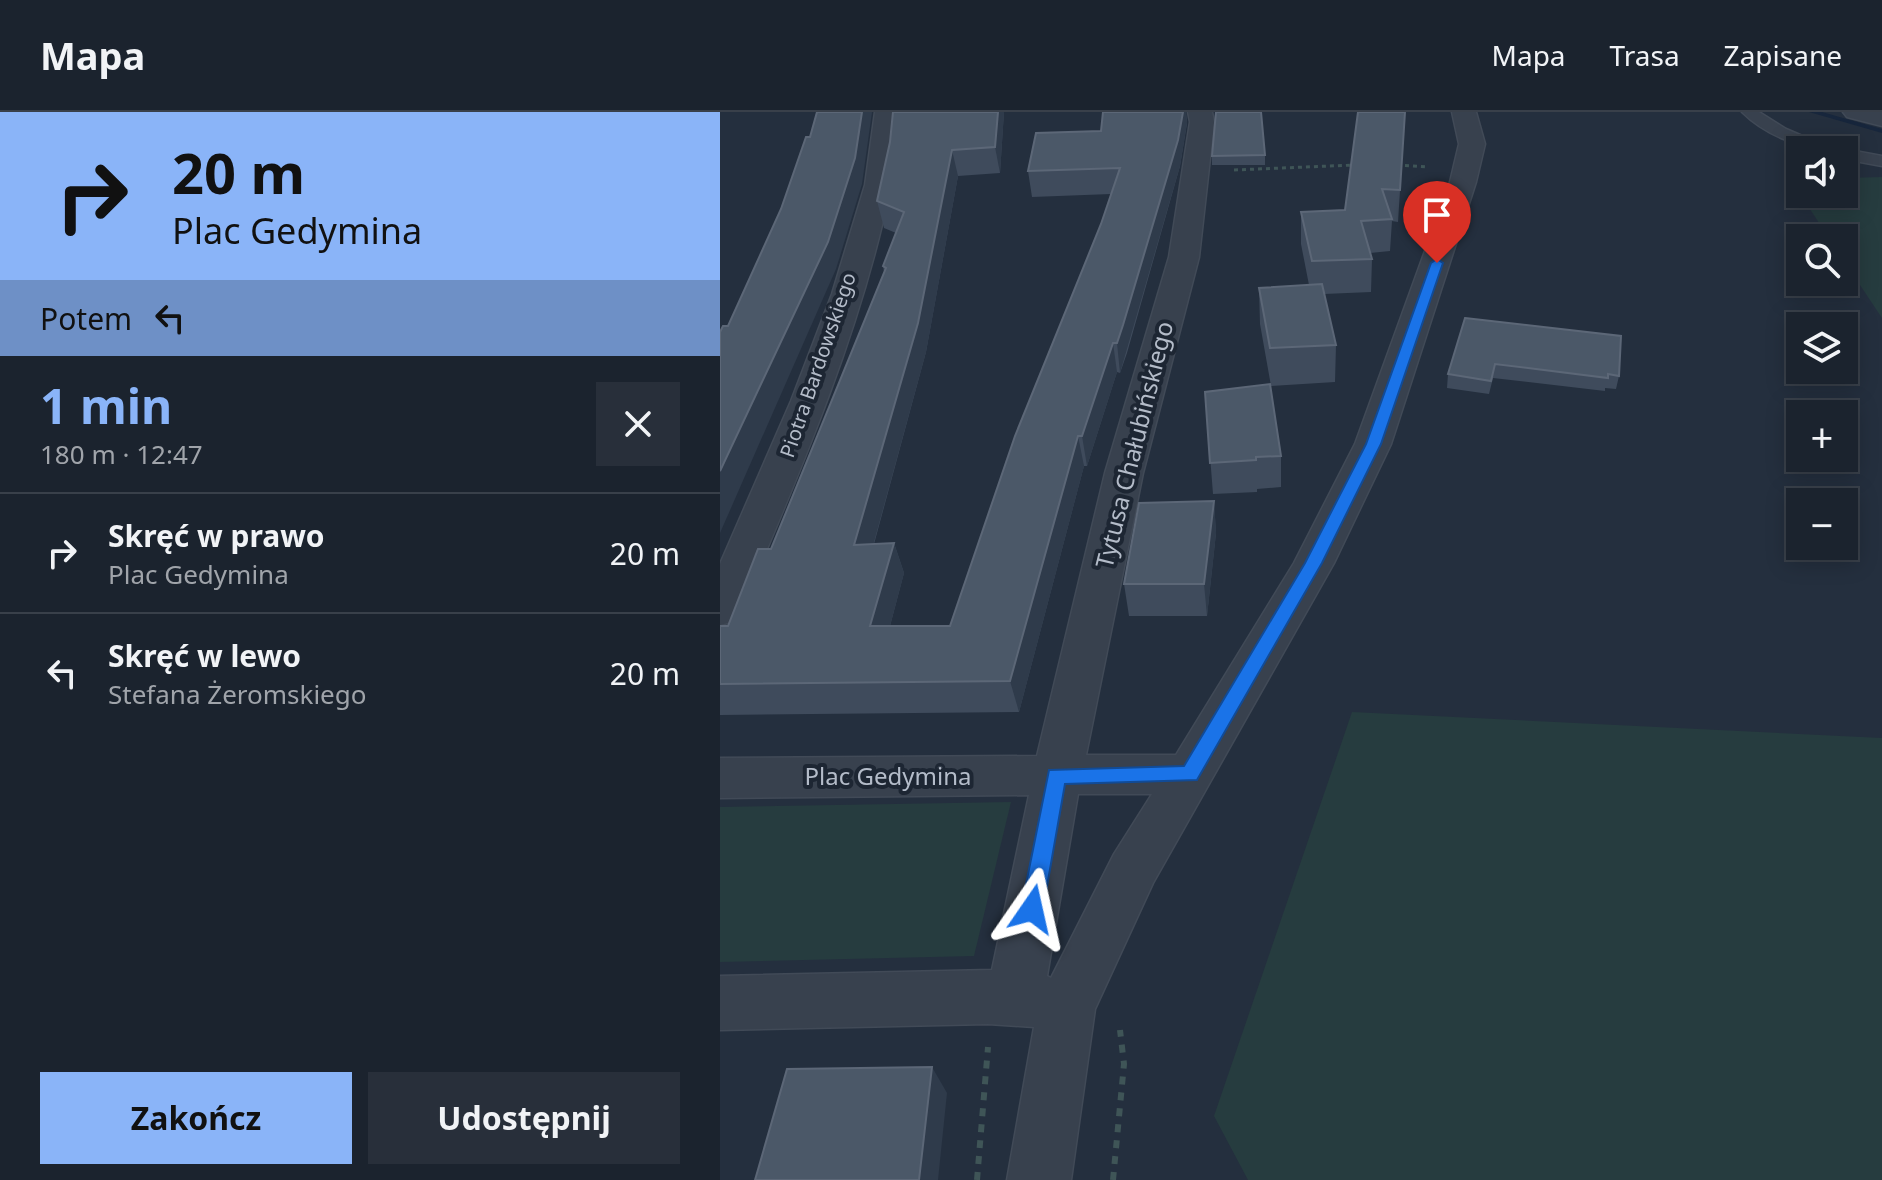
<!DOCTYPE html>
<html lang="pl">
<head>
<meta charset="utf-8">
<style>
	body { margin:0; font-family:"Noto Sans",sans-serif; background:#282f3a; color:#f1f3f6; height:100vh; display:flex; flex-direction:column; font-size:30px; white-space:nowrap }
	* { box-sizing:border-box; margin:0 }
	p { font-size:26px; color:#a0a4aa }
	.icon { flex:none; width:44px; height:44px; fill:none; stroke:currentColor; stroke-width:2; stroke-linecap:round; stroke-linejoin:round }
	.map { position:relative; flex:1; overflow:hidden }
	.side { display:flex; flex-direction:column; background:#1b232e; width:720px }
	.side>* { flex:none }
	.top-card { background:#8ab4f8; color:#111; overflow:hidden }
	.tools { position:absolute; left:1066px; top:24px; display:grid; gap:16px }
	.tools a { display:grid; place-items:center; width:72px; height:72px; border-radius:0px; background:#1b232e; box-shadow:0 4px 20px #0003,0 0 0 2px #39404a; font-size:40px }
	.pin { position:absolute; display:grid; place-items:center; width:68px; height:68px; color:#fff; margin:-82px -34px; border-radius:50% 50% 50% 0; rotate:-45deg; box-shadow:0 0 8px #0007 }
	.pin .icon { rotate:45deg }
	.me { position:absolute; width:88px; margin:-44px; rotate:11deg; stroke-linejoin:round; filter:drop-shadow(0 0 6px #0008) }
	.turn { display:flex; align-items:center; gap:28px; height:168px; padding:0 40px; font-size:36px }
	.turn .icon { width:104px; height:104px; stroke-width:2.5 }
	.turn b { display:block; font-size:56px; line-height:68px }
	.then { display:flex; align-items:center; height:76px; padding:0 40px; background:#0003; gap:16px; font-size:30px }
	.round { display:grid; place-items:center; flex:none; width:84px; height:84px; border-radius:0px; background:#282f3a }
	.overview { display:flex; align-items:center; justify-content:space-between; height:136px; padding:0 40px }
	h1 { font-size:48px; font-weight:700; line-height:60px; color:#8ab4f8 }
	.button { display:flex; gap:16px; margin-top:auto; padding:16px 40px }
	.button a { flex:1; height:92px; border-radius:0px; background:#8ab4f8; color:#111; font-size:32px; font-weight:700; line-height:92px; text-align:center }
	.button a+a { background:#282f3a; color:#f1f3f6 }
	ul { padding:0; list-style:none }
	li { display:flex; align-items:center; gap:24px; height:120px; padding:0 40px; border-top:2px solid #39404a }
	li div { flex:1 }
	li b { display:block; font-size:30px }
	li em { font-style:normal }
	header { display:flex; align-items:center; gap:48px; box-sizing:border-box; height:112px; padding:0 40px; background:#1b232e; border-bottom:2px solid #39404a }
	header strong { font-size:38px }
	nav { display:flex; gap:44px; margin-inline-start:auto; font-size:28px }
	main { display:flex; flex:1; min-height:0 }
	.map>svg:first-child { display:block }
	.green { fill:#263c3f }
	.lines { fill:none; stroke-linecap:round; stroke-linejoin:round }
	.stream { fill:#17263c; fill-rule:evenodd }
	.service-casing { stroke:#414a57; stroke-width:3 }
	.minor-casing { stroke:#414a57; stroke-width:3 }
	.path-far1 { stroke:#3f5557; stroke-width:3; stroke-dasharray:4 4; stroke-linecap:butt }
	.path { stroke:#3f5557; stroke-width:6; stroke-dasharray:8 8; stroke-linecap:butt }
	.service { fill:#38414e; fill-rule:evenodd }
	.minor { fill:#38414e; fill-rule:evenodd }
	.wall { fill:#3f4b5c }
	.shaded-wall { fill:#2f3b4b }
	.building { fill:#4b5868; stroke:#5c6777; stroke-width:2 }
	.route { fill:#1a73e8; stroke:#114b97; stroke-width:2 }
	.labels { text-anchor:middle; stroke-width:8; stroke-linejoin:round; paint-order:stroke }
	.far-street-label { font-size:20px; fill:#b4bcc9; stroke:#1d2633 }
	.street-label { font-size:24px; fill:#b4bcc9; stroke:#1d2633 }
</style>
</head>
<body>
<header>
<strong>Mapa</strong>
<nav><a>Mapa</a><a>Trasa</a><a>Zapisane</a></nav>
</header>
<main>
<section class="side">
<div class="top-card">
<div class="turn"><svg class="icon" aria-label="right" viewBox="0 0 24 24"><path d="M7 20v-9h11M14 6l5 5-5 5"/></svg><div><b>20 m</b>Plac Gedymina</div></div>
<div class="then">Potem<svg class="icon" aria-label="left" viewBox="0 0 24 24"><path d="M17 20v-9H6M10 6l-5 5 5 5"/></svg></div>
</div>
<div class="overview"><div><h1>1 min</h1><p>180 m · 12:47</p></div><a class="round"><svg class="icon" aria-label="close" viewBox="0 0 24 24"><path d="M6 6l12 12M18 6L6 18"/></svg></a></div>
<ul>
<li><svg class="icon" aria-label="right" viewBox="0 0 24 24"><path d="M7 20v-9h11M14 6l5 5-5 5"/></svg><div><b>Skręć w prawo</b><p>Plac Gedymina</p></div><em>20 m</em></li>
<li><svg class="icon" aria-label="left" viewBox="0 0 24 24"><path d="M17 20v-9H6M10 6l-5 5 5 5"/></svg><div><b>Skręć w lewo</b><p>Stefana Żeromskiego</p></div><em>20 m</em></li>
</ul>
<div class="button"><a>Zakończ</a><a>Udostępnij</a></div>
</section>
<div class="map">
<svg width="1162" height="1068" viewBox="0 0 1162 1068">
	<rect width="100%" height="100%" fill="#242f3e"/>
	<g class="green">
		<path d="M 1162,65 L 1162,206 L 1124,149 L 1124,126 L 1109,126 L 1080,82 L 1124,82 L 1124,66 Z"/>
		<path d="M 632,600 L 1162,626 L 1162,1068 L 528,1068 L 494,1004 Z"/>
		<path d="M 291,690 L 254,844 L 0,850 L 0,695 Z"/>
	</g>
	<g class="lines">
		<path class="stream" d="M 1089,0 L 1102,0 L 1162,17 L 1162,21 Z"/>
		<defs>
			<g id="service">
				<path d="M 1022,0 L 1039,0 L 1066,17 L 1115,38 C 1083,38 1045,23 1022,0 Z"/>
				<path d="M 1124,37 L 1162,44 L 1162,54 L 1124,47 Z"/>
			</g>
			<g id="minor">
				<path d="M 155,0 L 179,0 C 177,24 176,49 171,73 C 141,220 80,360 21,498 L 15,509 L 0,513 L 0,452 L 71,289 L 112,182 L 145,73 Z"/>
				<path d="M 468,0 L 492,0 L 494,10 L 479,145 L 423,361 L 366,643 L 456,643 L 574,451 L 635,332 L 730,70 L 739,32 L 732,0 L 756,0 L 765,32 L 756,70 L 671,332 L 614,451 L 433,771 L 375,897 L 351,1068 L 287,1068 L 314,915 L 268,912 L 0,918 L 0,864 L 272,858 L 309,683 L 0,686 L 0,646 L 317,644 L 385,361 L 449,145 L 470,10 ZM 358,682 L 432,682 L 394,742 L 331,866 L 327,864 Z"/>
				<path d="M 1123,0 L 1162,0 L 1162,14 L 1127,5 Z"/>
			</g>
		</defs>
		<use href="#service" class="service-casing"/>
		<use href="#minor" class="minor-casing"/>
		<g class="path-far1">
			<path d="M 677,53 L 707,55"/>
			<path d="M 514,58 L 635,53"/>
		</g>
		<g class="path">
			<path d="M 257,1068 L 268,935"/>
			<path d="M 393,1068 L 404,952 L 400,918"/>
		</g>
		<use href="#service" class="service"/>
		<use href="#minor" class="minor"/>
	</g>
	<g class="wall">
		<path d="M 173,0 L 284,0 L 280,61 L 238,64 L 206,240 L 154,432 L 174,431 L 184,461 L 170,514 L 230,514 L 381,112 L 391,82 L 312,85 L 308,59 L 381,19 L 383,0 L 466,0 L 467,11 L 460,54 L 407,241 L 400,261 L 397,260 L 367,354 L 364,354 L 299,600 L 0,603 L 0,514 L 8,514 L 51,437 L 164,160 L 163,154 L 176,121 L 164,116 L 157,89 L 170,30 Z"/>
		<path d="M 685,0 L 678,110 L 672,109 L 670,139 L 650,141 L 652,147 L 651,180 L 604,182 L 616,233 L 615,270 L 551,274 L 540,212 L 539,176 L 589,173 L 581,132 L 581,100 L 625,98 Z"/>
		<path d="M 545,43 L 545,53 L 492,53 L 492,44 Z"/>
		<path d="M 745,206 L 899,264 L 896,277 L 885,276 L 885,279 L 773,266 L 769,282 L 727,276 L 728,262 Z"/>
		<path d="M 485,280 L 561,344 L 561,375 L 537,377 L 537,380 L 493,382 Z"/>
		<path d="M 494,389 L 496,421 L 487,504 L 409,504 L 404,472 Z"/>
	</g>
	<g class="shaded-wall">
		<path d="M 142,0 L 152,0 L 142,72 L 116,157 L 0,421 L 0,359 Z"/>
		<path d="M 278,0 L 284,0 L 280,61 L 275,35 Z"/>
		<path d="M 463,0 L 466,0 L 467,11 L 460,54 L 400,261 L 397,231 Z"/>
		<path d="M 232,38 L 238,64 L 206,240 L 145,463 L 134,433 Z"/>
		<path d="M 393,231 L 397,260 L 367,354 L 362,324 Z"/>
		<path d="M 358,324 L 364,354 L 299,600 L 290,569 Z"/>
		<path d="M 494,389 L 496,421 L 487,504 L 484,472 Z"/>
		<path d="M 174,431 L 184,461 L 162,544 L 150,514 Z"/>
		<path d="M 212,955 L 227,981 L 218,1068 L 199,1068 Z"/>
	</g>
	<g class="building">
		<path d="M 97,0 L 142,0 L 135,46 L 108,130 L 0,359 L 0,220 L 3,214 L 8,214 L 61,97 L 86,25 L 90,25 Z"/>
		<path d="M 173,0 L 278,0 L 275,35 L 232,38 L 198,211 L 134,433 L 174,431 L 150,514 L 230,514 L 295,324 L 381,112 L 400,56 L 308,59 L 316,21 L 381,19 L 383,0 L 463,0 L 458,28 L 403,213 L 397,231 L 393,231 L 362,324 L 358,324 L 290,569 L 0,572 L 0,514 L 8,514 L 38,437 L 51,437 L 166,156 L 163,154 L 184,100 L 157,89 L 170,30 Z"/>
		<path d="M 496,0 L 541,0 L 545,43 L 492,44 Z"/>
		<path d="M 638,0 L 685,0 L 680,78 L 662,77 L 672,107 L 641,109 L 652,147 L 592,149 L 581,100 L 625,98 Z"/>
		<path d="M 602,172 L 616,233 L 550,236 L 539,176 Z"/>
		<path d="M 745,206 L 901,224 L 899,264 L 888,262 L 888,266 L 775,252 L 771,269 L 728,262 Z"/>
		<path d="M 550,272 L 561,344 L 536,345 L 536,348 L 490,351 L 485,280 Z"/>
		<path d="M 494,389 L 484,472 L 404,472 L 419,391 Z"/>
		<path d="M 212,955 L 199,1068 L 35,1068 L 67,957 Z"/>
	</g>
	<path class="route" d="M 717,147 L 723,151 L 661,332 L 602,451 L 477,668 L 345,672 L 323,797 L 320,804 L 312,807 L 304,804 L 301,797 L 329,658 L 464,654 L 585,451 L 646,332 L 711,151 Z"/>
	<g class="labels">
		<g class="far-street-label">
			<text transform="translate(98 253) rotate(-71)" y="7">Piotra Bardowskiego</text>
		</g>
		<g class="street-label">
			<text transform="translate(415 333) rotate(-76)" y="8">Tytusa Chałubińskiego</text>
			<text x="168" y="673">Plac Gedymina</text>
		</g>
	</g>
</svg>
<div class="tools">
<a><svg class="icon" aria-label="sound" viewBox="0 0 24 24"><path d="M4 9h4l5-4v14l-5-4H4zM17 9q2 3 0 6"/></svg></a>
<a><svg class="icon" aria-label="search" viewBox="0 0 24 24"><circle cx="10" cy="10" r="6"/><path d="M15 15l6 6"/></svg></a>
<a><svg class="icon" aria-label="layers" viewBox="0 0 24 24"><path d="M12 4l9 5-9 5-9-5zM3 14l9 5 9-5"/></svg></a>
<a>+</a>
<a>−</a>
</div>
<div class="pin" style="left:717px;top:151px;background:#d93025"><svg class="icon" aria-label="arrive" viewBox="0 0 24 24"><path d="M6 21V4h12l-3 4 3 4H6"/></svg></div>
<svg class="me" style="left:312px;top:797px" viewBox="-20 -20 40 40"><path d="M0-17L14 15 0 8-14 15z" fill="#1a73e8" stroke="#fff" stroke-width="4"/></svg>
</div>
</main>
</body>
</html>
